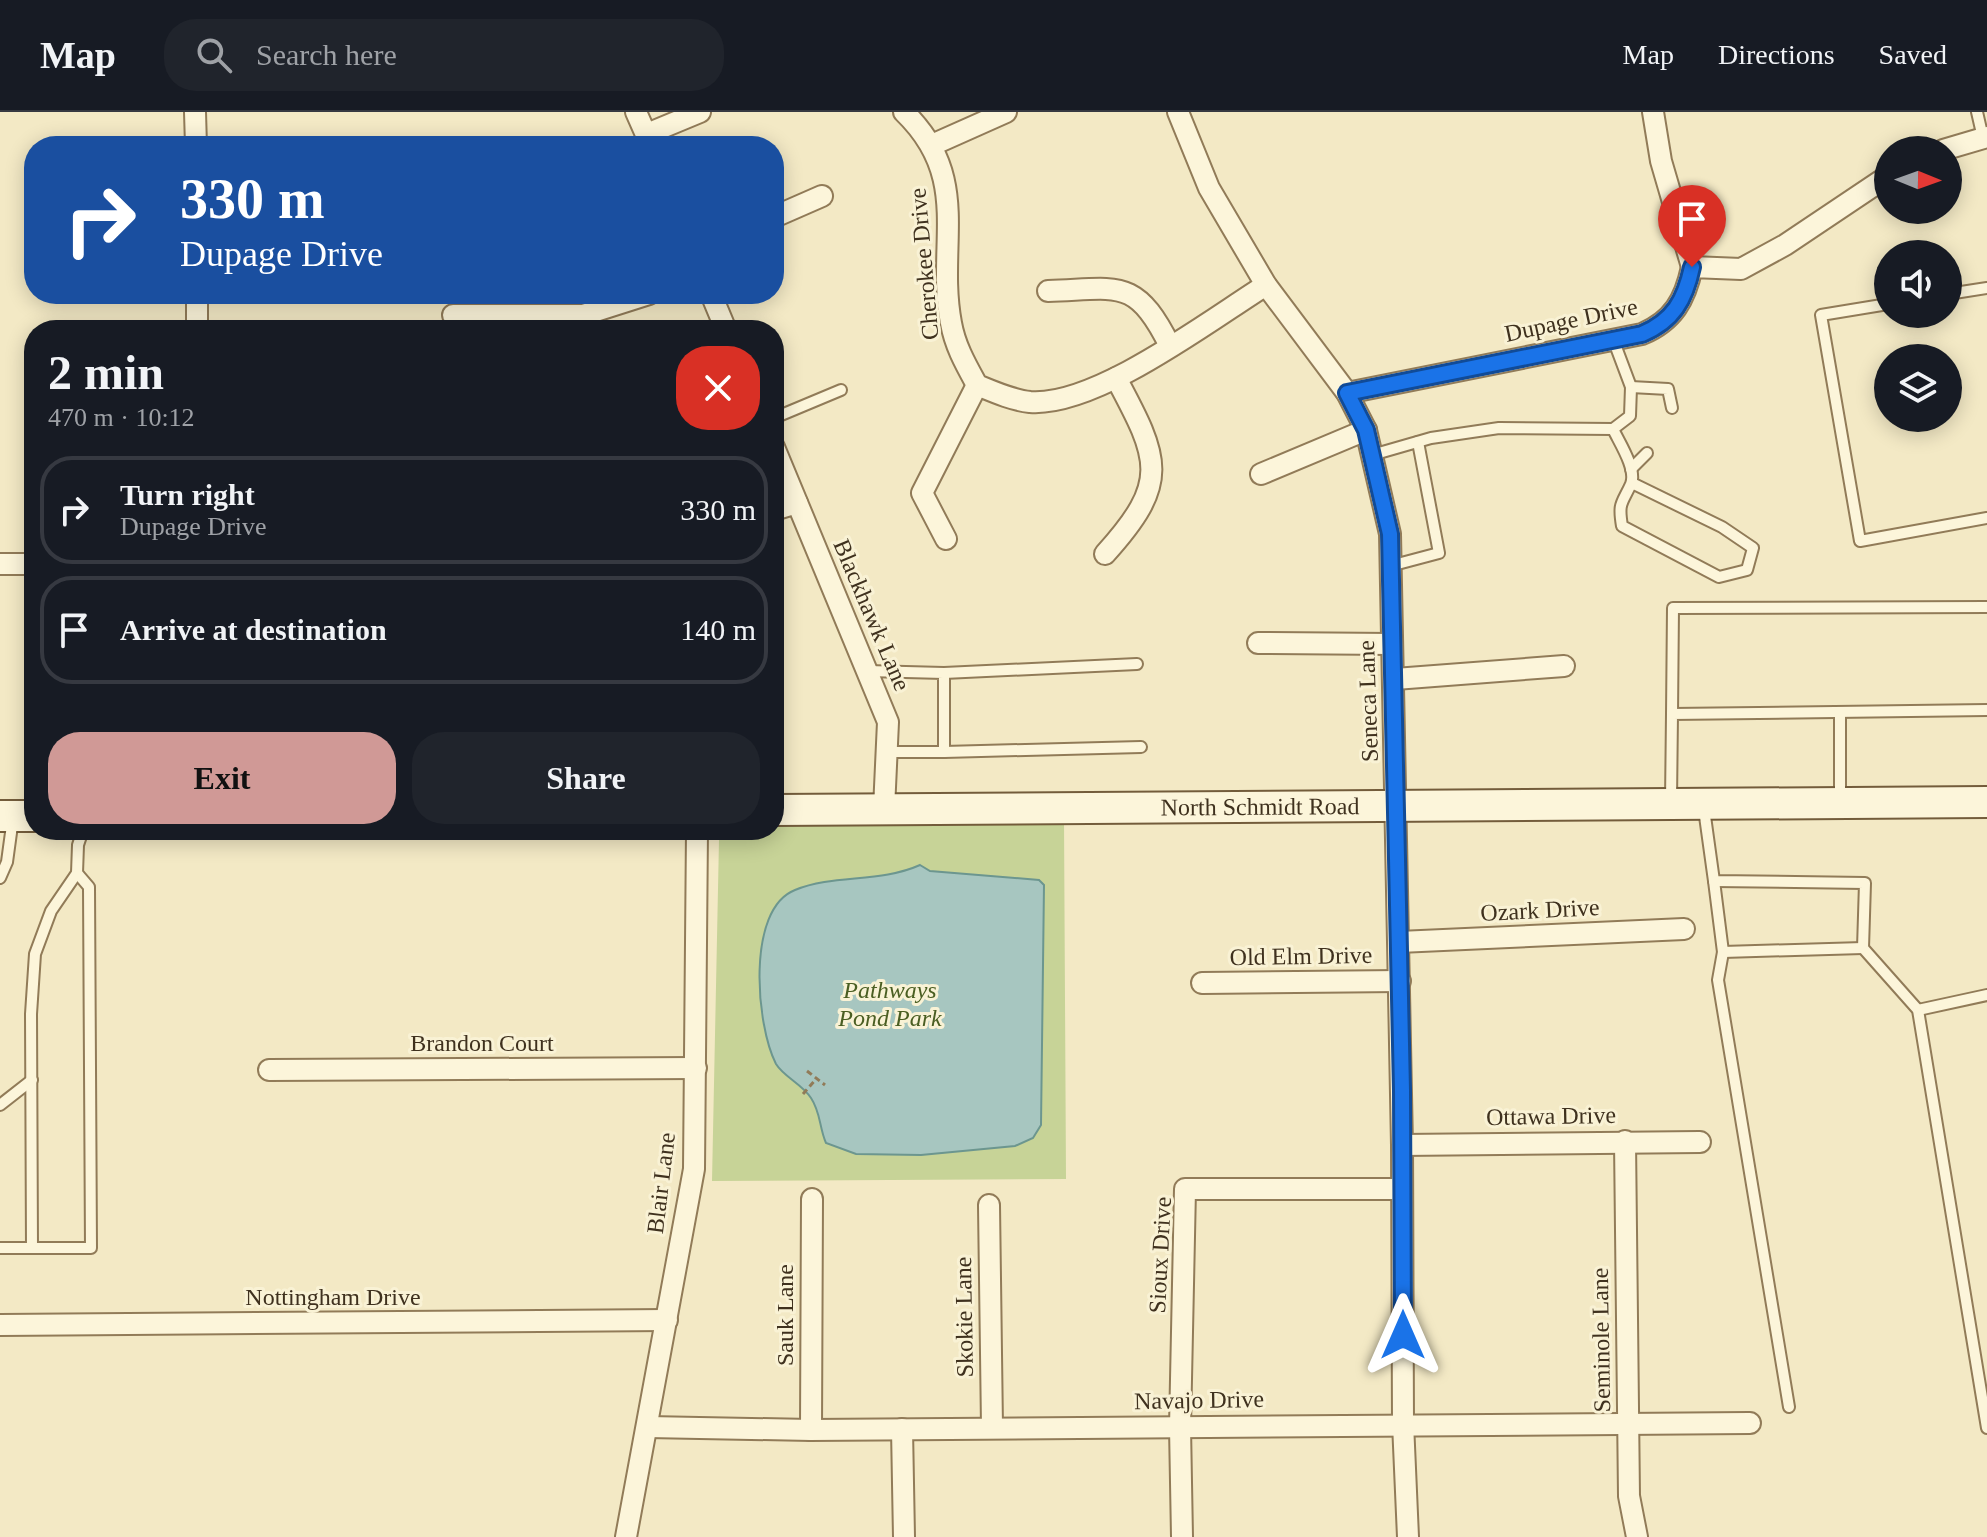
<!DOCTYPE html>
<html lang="en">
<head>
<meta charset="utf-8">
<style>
	body { margin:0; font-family:"Times New Roman",serif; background:#20242c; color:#f1f3f6; height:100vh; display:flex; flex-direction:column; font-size:30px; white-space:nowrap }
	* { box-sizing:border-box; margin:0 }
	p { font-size:26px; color:#9ea1a6 }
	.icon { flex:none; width:44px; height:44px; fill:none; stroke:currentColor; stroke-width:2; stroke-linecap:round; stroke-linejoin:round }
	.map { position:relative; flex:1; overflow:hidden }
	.side { position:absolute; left:24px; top:208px; width:760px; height:520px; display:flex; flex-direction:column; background:#171b24; border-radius:32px; box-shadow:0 4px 20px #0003 }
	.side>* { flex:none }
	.banner { position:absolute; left:24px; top:24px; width:760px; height:168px; border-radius:32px; box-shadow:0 4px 20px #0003; background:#1a4fa0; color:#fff; overflow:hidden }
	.needle { width:52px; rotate:91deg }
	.buttons { position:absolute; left:1874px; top:24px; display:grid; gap:16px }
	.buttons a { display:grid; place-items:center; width:88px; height:88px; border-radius:50%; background:#171b24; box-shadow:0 4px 20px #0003; font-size:40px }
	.pin { position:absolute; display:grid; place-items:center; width:68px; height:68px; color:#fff; margin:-82px -34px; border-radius:50% 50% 50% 0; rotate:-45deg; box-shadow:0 0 8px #0007 }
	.pin .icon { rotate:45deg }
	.me { position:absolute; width:88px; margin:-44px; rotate:0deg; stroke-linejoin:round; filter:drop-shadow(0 0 6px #0008) }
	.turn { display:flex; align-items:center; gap:28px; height:168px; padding:0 24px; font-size:36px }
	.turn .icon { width:104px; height:104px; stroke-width:2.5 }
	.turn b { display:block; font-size:56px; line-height:68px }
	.round { display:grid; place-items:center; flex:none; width:84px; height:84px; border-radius:32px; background:#20242c }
	.overview { display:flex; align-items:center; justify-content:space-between; height:136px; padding:0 24px }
	h1 { font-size:48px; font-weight:800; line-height:60px }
	.cta { display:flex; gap:16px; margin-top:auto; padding:16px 24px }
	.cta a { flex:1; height:92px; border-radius:32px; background:#d09996; color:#111; font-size:32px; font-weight:800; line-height:92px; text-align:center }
	.cta a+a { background:#20242c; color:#f1f3f6 }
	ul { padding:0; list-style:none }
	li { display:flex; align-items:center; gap:24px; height:108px; margin:0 16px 12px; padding:0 8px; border:4px solid #363941; border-radius:32px }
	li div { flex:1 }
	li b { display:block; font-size:30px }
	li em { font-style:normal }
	header { display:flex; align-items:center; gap:48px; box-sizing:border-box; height:112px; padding:0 40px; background:#171b24; border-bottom:2px solid #363941 }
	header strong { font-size:38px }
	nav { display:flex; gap:44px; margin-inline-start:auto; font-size:28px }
	.search { width:560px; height:72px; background:#20242c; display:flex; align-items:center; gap:20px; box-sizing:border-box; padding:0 28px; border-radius:32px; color:#9ea1a6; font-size:30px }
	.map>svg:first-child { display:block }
	.green { fill:#c7d397 }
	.water { fill:#a7c6c0; stroke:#6c968f; stroke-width:2 }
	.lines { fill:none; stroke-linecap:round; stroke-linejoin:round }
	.lane-casing { stroke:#917b58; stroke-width:14 }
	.street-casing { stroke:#917b58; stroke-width:24 }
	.secondary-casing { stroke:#735c3b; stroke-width:34 }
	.path { stroke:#917b58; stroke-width:3; stroke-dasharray:6 4; stroke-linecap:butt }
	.lane { stroke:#fcf5da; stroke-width:10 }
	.street { stroke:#fcf5da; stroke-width:20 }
	.secondary { stroke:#fcf5da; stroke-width:30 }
	.route-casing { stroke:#114b97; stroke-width:20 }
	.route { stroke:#1a73e8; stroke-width:14 }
	.labels { text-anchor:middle; stroke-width:6; stroke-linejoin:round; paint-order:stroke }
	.street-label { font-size:24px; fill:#3f311e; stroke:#f9f2d5 }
	.park-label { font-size:24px; font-style:italic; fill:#4a5e22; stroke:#f9f2d5 }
</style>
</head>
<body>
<header>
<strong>Map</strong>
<div class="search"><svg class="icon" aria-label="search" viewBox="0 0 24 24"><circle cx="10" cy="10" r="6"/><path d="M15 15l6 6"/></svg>Search here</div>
<nav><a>Map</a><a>Directions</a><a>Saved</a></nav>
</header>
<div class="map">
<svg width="1987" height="1425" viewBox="0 0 1987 1425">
	<rect width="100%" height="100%" fill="#f3e9c5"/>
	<path class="green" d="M 1064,707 L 1066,1067 L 712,1069 L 719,728 L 726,718 L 774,718 L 774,711 Z"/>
	<path class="water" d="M 920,753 L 930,759 L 1039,768 L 1044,773 L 1041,1013 L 1033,1026 L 1015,1034 L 921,1043 L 856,1042 L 826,1031 C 819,1015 821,1001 811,986 C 802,972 784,965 776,952 C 756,913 746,797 795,778 C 834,762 880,771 920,753 Z"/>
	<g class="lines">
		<defs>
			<g id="lane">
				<path d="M 1977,0 L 1983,26"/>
				<path d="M 1948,182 L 1987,176"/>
				<path d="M 1888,192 L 1821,203 L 1860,429 L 1987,406"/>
				<path d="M 1631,275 L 1668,277 L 1672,296"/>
				<path d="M 774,306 L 841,278"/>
				<path d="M 1613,317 C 1619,330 1637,357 1631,372 C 1622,392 1618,390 1622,414 L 1719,465 L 1747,458 L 1753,436 L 1722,415 L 1632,371"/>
				<path d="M 1372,343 L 1431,326 L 1499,316 L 1613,317 L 1630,304 L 1631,275 L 1613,227"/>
				<path d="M 1631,357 L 1647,341"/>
				<path d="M 1390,454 L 1439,441 L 1418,330"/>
				<path d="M 867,559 L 944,561 L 944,640 L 887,640"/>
				<path d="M 944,561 L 1137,552"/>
				<path d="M 1840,600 L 1840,686"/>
				<path d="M 1672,602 L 1673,496 L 1987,495"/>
				<path d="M 944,640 L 1141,635"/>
				<path d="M 1671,689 L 1672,602 L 1987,598"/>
				<path d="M 1704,697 L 1714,769 L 1865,771 L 1863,836 L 1918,898 L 1987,1316"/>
				<path d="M 0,766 L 7,750 L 13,706"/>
				<path d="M 1714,769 L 1723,840 L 1863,836"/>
				<path d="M 1723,840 L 1718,868 L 1789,1295"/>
				<path d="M 1918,898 L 1987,883"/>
				<path d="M 0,993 L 32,968"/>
				<path d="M 0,1136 L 32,1136 L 31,902 L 35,842 L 51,799 L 77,761 L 78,733 L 83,718"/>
				<path d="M 32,1136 L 91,1136 L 89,775 L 77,761"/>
			</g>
			<g id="street">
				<path d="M 195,0 L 196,34"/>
				<path d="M 636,0 L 651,34"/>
				<path d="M 904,0 C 973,67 936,131 951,211 C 955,234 966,253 977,273 C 994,280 1012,288 1030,290 C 1096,295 1210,208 1266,173"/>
				<path d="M 1178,0 L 1209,76 L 1266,173 L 1347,281 L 1366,318 L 1390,422 L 1402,1033 L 1403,1311 L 1408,1425"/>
				<path d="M 1653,0 L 1661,49 L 1692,155"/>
				<path d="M 647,22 L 700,0"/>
				<path d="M 932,33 L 1006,0"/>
				<path d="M 1943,38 L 1987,25"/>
				<path d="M 774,105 L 822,84"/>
				<path d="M 1048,179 C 1118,177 1135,164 1170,234"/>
				<path d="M 197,182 L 197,218"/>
				<path d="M 711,182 L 726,218"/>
				<path d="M 453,203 L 583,203 L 649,182"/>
				<path d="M 1347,281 L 1642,222 C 1673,209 1685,188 1692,155 L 1741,157 L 1785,133 L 1888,64"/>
				<path d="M 774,335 L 888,610 L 884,697"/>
				<path d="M 1261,362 L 1366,318"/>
				<path d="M 774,398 L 797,391"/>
				<path d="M 946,427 L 922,381 L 977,273"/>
				<path d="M 1105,442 C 1170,370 1160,348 1116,266"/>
				<path d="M 0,452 L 34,452"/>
				<path d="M 1258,531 L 1392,532"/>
				<path d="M 1395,567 L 1564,554"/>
				<path d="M 1399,830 L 1684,817"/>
				<path d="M 1202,871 L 1400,869"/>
				<path d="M 269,958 L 696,956"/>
				<path d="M 1625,1029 L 1629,1384 L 1637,1425"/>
				<path d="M 1402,1033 L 1700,1030"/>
				<path d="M 989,1093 L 992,1315"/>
				<path d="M 0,1213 L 667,1208"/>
				<path d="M 648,1315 L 811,1318 L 1750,1311"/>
				<path d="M 902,1317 L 904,1425"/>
				<path d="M 811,1318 L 812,1087"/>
				<path d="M 626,1425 L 694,1057 L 697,718"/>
				<path d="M 1182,1425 L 1180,1315 L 1185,1077 L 1402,1077"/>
			</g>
			<g id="secondary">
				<path id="s1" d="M 774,698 L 1987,690"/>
				<path d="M 0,704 L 34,704"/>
			</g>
		</defs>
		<use href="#lane" class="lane-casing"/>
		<use href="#street" class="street-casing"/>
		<use href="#secondary" class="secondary-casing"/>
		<g class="path">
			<path d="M 807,959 L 825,973"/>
			<path d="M 803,982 L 816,967"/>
		</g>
		<use href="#lane" class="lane"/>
		<use href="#street" class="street"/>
		<use href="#secondary" class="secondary"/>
	</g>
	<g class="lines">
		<defs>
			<path id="route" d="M 1403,1223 L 1402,978 L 1390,422 L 1366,318 L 1347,281 L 1642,222 C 1673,209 1685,188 1692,155"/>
		</defs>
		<use href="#route" class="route-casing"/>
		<use href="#route" class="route"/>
	</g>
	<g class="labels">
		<g class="street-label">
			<text transform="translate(924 152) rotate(-95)" y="8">Cherokee Drive</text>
			<text transform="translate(1571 208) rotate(-12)" y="8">Dupage Drive</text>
			<text transform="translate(872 503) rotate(67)" y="8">Blackhawk Lane</text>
			<text transform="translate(1368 589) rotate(-92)" y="8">Seneca Lane</text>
			<text dy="8" stroke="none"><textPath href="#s1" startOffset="486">North Schmidt Road</textPath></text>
			<text transform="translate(1540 798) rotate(-3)" y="8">Ozark Drive</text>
			<text transform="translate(1301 844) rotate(-1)" y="8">Old Elm Drive</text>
			<text x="482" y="939">Brandon Court</text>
			<text transform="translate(1551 1004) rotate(-1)" y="8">Ottawa Drive</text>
			<text transform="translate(661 1071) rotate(-83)" y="8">Blair Lane</text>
			<text transform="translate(1160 1143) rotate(-87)" y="8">Sioux Drive</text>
			<text x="333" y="1193">Nottingham Drive</text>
			<text transform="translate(785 1203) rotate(-90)" y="8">Sauk Lane</text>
			<text transform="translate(964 1205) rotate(-91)" y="8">Skokie Lane</text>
			<text transform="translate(1601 1228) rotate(-91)" y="8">Seminole Lane</text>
			<text transform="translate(1199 1288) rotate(-1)" y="8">Navajo Drive</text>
		</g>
		<g class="park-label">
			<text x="890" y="886">Pathways<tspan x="890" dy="28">Pond Park</tspan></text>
		</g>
	</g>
</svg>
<div class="buttons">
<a><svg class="needle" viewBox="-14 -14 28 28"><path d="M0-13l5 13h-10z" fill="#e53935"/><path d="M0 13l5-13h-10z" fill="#9ea1a6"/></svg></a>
<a><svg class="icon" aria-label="sound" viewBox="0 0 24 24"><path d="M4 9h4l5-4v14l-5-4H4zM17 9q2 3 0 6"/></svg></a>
<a><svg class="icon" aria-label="layers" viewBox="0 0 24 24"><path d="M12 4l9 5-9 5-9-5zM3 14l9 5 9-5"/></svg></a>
</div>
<div class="pin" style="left:1692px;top:155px;background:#d93025"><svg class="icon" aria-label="arrive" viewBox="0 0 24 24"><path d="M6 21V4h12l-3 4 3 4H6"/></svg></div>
<svg class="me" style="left:1403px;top:1223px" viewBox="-20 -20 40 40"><path d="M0-17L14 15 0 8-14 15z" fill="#1a73e8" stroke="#fff" stroke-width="4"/></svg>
<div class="banner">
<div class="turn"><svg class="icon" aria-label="right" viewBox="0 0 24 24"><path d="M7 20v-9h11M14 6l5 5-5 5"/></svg><div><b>330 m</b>Dupage Drive</div></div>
</div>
<section class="side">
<div class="overview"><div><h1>2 min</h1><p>470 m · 10:12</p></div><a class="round" style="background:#d93025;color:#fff"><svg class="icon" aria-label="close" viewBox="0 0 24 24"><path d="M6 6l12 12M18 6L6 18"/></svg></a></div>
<ul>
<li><svg class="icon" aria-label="right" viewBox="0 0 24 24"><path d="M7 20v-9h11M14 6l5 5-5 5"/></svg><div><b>Turn right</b><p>Dupage Drive</p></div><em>330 m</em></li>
<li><svg class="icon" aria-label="arrive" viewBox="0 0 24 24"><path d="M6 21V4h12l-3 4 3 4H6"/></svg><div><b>Arrive at destination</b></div><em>140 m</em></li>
</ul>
<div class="cta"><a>Exit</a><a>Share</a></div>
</section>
</div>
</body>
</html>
